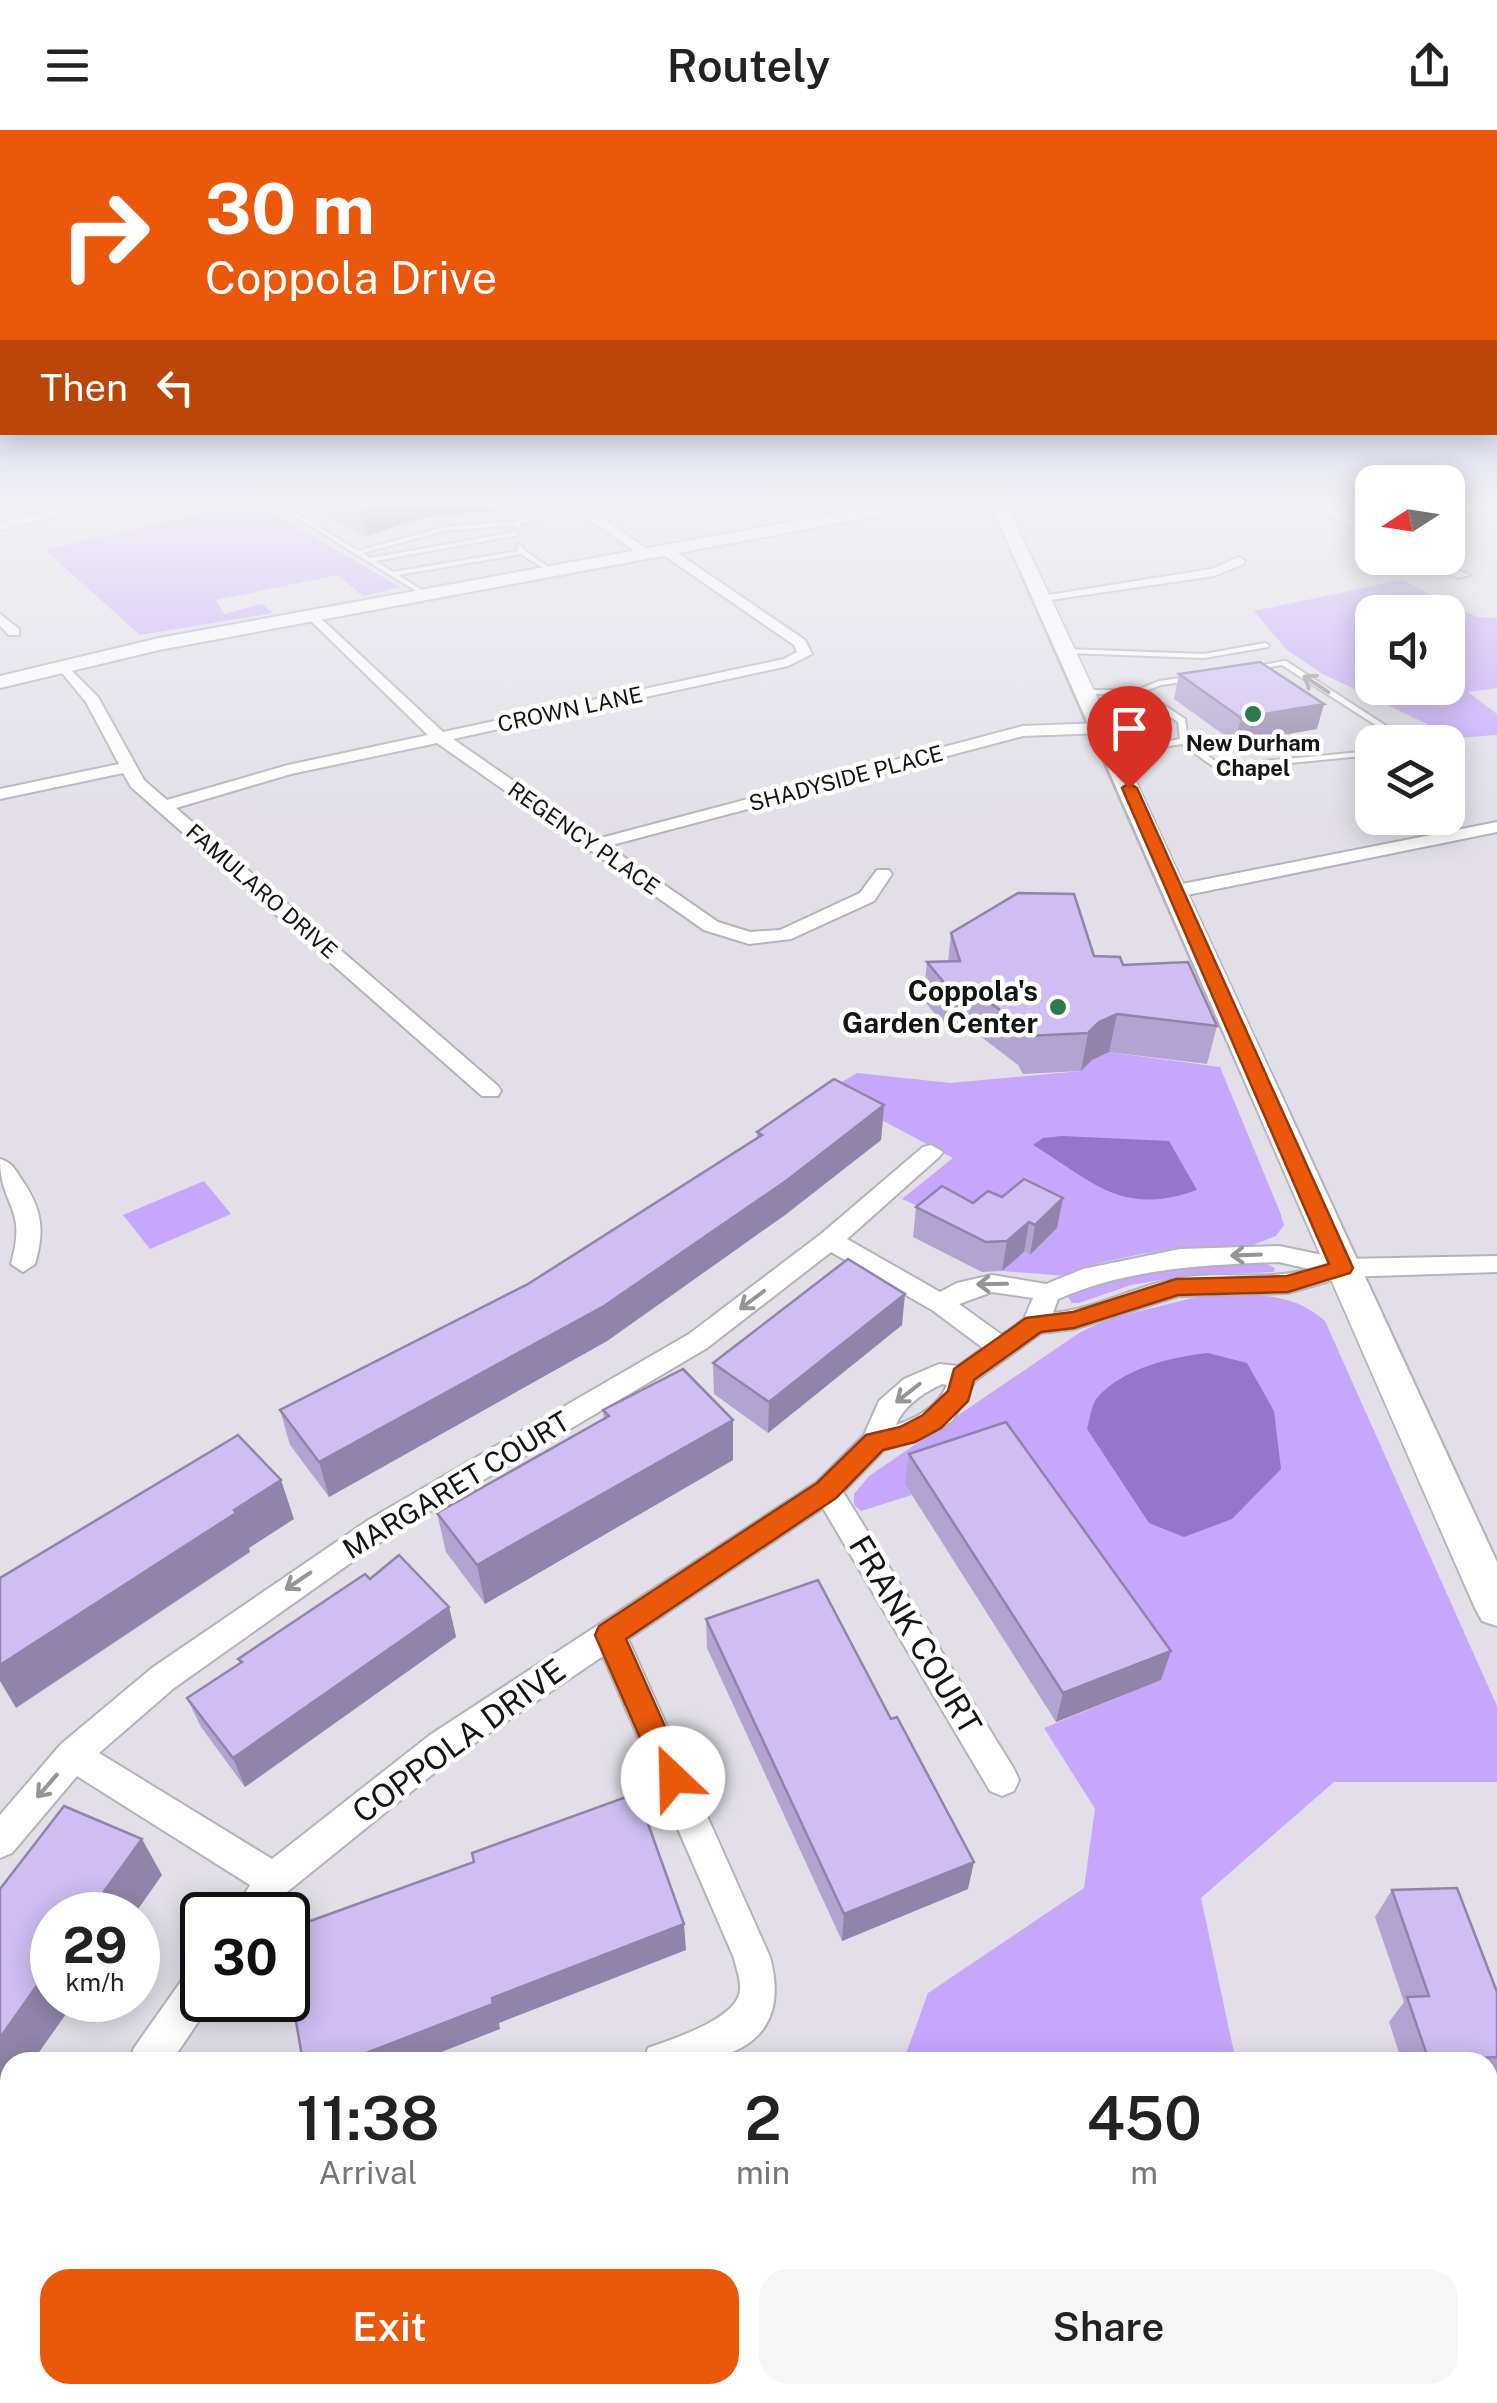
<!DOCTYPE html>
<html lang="en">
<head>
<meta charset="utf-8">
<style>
	body { margin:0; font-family:"Public Sans",sans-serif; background:#f6f6f6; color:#222; height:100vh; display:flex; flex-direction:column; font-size:38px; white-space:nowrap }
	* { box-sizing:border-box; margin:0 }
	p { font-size:32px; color:#767676 }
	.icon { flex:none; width:55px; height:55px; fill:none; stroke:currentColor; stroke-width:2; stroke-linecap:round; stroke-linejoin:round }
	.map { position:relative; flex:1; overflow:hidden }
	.details { position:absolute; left:0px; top:1922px; width:1498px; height:352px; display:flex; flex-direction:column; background:#fff; border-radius:30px 30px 0 0; box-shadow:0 5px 25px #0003 }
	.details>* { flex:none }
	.guide { position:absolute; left:0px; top:0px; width:1498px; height:305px; box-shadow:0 5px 25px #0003; background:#ea580c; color:#fff; overflow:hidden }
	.needle { width:65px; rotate:258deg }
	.tools { position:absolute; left:1355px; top:335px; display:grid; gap:20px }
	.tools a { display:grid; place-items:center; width:110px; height:110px; border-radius:20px; background:#fff; box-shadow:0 5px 25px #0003; font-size:50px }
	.speed { position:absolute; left:30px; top:1762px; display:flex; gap:20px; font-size:50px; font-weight:700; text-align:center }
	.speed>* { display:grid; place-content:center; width:130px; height:130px; border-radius:50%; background:#fff; box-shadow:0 5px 25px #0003; line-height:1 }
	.speed small { font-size:25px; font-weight:400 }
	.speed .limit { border:5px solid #111; border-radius:15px; background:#fff; color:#111 }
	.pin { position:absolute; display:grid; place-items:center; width:85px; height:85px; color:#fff; margin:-102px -42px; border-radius:50% 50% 50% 0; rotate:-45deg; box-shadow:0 0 10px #0007 }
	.pin .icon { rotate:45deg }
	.me { position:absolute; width:110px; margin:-55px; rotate:336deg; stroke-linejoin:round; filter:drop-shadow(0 0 8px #0008) }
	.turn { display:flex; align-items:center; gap:35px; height:210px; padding:0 40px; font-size:45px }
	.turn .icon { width:130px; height:130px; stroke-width:2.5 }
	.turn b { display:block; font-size:70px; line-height:85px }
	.then { display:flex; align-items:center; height:95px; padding:0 40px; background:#0003; gap:20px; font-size:38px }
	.eta { display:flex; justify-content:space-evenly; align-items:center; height:170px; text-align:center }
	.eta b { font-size:60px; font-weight:600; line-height:70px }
	.cta { display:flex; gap:20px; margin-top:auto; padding:20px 40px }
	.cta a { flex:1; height:115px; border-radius:30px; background:#ea580c; color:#fff; font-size:40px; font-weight:600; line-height:115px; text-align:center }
	.cta a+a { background:#f6f6f6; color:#222 }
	header { display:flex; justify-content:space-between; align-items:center; height:130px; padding:0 40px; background:#fff; font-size:45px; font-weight:600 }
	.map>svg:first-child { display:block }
	.green { fill:#c6a7fd; fill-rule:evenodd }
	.water { fill:#9675ca }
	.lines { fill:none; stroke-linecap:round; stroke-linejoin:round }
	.lane-casing { stroke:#b5b2bb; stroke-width:4 }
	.street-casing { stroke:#b5b2bb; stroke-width:4 }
	.secondary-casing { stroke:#b5b2bb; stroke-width:4 }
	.lane { fill:#fff; fill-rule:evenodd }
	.street { fill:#fff; fill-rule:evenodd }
	.secondary { fill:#fff; fill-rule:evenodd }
	.wall { fill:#b2a3d1 }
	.shaded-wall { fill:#9184aa }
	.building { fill:#cfbdf3; stroke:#9184aa; stroke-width:2.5 }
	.oneway { stroke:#959596 }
	.route { fill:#ea580c; stroke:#983908; stroke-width:2.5 }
	.poi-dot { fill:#2b7c4d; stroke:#fff; stroke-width:4 }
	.labels { text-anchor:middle; stroke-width:9; stroke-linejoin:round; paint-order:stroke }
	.far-street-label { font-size:22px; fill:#141316; stroke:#fff }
	.far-poi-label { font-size:22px; font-weight:bold; fill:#141316; stroke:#fff }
	.poi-label { font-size:28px; font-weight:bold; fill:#141316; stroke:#fff; text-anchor:end }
	.street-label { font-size:28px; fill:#141316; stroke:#fff }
	.near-street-label { font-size:32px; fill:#141316; stroke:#fff }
</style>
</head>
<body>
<header><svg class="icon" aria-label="menu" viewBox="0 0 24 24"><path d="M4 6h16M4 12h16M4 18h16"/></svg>Routely<svg class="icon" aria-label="share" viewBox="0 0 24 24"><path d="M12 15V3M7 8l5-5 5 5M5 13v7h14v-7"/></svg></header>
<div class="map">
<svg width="1497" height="2273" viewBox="0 0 1497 2273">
	<rect width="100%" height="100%" fill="#e2dfe8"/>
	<g class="green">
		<path d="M 238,375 L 259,375 L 400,457 L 363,466 L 337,445 L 216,470 L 224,484 L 262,474 L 273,483 L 140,505 L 45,420 Z"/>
		<path d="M 1402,450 L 1477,487 L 1497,488 L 1497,558 L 1468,562 L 1497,584 L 1497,605 L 1456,608 L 1323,544 L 1287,520 L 1254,481 ZM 1372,482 L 1448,482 L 1448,558 L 1372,558 Z"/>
		<path d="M 1109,922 L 1220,937 L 1280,1082 L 1284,1095 L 1276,1106 L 1248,1117 L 1181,1118 L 1141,1124 L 1100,1133 L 1066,1146 L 1002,1141 L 1024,1122 L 1030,1125 L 1057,1098 L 939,1086 L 902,1069 L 953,1028 L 827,961 L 857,943 L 951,953 L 1081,941 L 1092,930 Z"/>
		<path d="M 204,1051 L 231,1084 L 150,1119 L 123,1085 Z"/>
		<path d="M 1262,1132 L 1275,1138 L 1274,1142 L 1183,1146 L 1131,1155 L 1079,1173 L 1072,1173 L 1068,1167 C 1113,1133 1207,1135 1262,1132 Z"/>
		<path d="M 1201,1166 C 1248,1166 1287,1158 1325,1191 L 1497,1576 L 1497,1652 L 1334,1652 L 1201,1768 L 1236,1932 L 903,1932 L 928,1863 L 1084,1758 L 1095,1679 L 1044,1598 L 1160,1550 L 906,1355 L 912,1365 L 861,1381 L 854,1375 L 854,1364 L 869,1346 L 1079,1203 L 1108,1189 Z"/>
		<path d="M 781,2265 L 1305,2265 L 1307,2273 L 784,2273 Z"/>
	</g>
	<g class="water">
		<path d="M 1062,1006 L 1169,1011 L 1197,1060 C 1121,1087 1094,1052 1033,1015 L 1043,1008 Z"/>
		<path d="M 1208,1223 L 1247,1233 L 1274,1281 L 1281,1339 L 1232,1389 L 1184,1407 L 1149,1393 L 1087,1299 C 1090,1289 1091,1276 1097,1268 C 1123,1238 1171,1227 1208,1223 Z"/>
	</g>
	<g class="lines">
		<defs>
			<g id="lane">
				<path d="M 276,375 L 283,375 L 358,421 L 444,397 L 517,391 L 540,387 L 537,375 L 543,375 L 545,389 L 520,394 L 519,398 L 515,398 L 514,395 L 444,401 L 363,423 L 370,428 L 516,402 L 518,405 L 375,431 L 393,442 L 518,421 L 517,416 L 520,414 L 525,421 L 556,442 L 551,443 L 521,424 L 398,445 L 428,464 L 428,466 L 426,467 Z"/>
				<path d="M 1265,513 L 1269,515 L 1268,517 L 1204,528 L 1067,523 L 1063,521 L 1067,519 L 1204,524 Z"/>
				<path d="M 1283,531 L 1286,531 L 1411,612 L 1402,612 L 1282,535 L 1253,540 L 1249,538 Z"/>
				<path d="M 1194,546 L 1197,546 L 1197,550 L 1161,555 L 1144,562 L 1185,589 L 1188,610 L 1220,635 L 1372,621 L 1372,625 L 1218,640 L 1182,614 L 1110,625 L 1110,621 L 1113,621 L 1180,609 L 1178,592 L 1136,564 L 1081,564 L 1081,560 L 1137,560 L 1159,551 Z"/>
			</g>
			<g id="street">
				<path d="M 79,375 L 101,375 L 0,400 L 0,392 Z"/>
				<path d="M 993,375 L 1051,378 L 1107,375 L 1051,386 Z"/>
				<path d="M 1308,375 L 1323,375 L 1372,399 L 1372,408 Z"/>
				<path d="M 578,376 L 586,376 L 655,425 L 645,428 L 578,382 Z"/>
				<path d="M 662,418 L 670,418 L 805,510 L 812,524 L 788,536 L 453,609 L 597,709 L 1023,596 L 1102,593 L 1110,598 L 1102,603 L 1023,606 L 608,716 L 718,792 L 750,802 L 780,800 L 860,763 L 877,740 L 889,740 L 892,744 L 874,771 L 791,809 L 749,814 L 704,800 L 437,613 L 291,644 L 176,678 L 498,956 L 501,961 L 498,966 L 482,966 L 131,657 L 123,643 L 0,669 L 0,659 L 119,634 L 86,572 L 57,537 L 64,533 L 98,567 L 144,650 L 167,670 L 288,635 L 428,605 L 309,489 L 307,486 L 314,482 L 443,602 L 784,529 L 797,522 L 794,515 L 662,424 Z"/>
				<path d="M 1239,427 L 1245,431 L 1244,434 L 1214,446 L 1043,471 L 1036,467 L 1211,439 Z"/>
				<path d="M 1412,428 L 1428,428 L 1470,445 L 1458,448 Z"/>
				<path d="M 0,484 L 19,499 L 19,505 L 9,505 L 0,496 Z"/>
				<path d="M 1497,692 L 1497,702 L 1177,767 L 1168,761 L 1177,755 Z"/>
				<path d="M 931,1015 L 943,1022 L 939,1027 L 847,1109 L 940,1162 L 957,1153 L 992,1145 L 1046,1154 L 1083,1139 L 1180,1119 L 1279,1116 L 1342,1129 L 1497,1126 L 1497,1142 L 1343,1147 L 1288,1163 L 1178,1166 L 1074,1199 L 1041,1203 L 975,1251 L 952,1291 L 928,1306 L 884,1320 L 843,1362 L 1014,1639 L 1019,1650 L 1014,1661 L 1002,1666 L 990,1661 L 823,1378 L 628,1509 L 770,1827 C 795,1921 716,1937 643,1932 L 648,1918 C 672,1909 738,1889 740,1860 C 741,1849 736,1838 734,1828 L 603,1526 L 454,1627 L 287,1762 L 271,1785 L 232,1785 L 250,1755 L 77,1646 L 12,1723 L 0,1728 L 0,1685 L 61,1614 L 152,1538 L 370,1389 L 689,1204 L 821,1104 L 923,1017 ZM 831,1122 L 932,1180 L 983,1218 L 958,1236 L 939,1234 L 904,1249 L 879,1271 L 864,1305 L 817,1352 L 430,1605 L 272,1729 L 99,1623 L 174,1558 L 390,1405 L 707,1218 ZM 1279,1132 L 1309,1139 C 1265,1152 1219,1140 1175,1149 C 1133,1157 1095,1179 1053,1183 L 1058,1169 C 1129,1138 1203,1135 1279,1132 ZM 992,1162 L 1033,1168 L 1024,1189 L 1002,1205 L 959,1174 ZM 942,1254 L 947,1255 C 938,1277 917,1288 896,1295 C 904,1275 923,1263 942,1254 Z"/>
				<path d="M 0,1029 C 12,1032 16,1041 22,1050 C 42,1079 45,1101 35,1134 L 23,1142 L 11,1134 C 28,1076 0,1077 0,1029 Z"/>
				<path d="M 202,1834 L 202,1870 L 213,1870 L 171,1932 L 129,1932 L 134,1918 L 189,1840 Z"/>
				<path d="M 10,2113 L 10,2165 L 0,2169 L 0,2117 Z"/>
				<path d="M 261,2265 L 305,2265 L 307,2273 L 263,2273 Z"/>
			</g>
			<g id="secondary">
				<path d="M 882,375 L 917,375 L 909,380 L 159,520 L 0,558 L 0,546 L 159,508 Z"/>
				<path d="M 991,375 L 1007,375 C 1173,726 1333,1080 1497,1432 L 1497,1496 L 1482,1491 L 1475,1478 C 1313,1111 1155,741 991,375 Z"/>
			</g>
		</defs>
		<use href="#lane" class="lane-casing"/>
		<use href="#street" class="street-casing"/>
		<use href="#secondary" class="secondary-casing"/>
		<use href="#lane" class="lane"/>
		<use href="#street" class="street"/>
		<use href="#secondary" class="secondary"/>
	</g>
	<g class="wall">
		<path d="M 307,375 L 508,375 L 509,380 L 423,388 L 366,406 Z"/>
		<path d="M 1179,544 L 1317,599 L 1235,613 L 1174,569 Z"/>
		<path d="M 951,803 L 1094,826 L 1123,835 L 1217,896 L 1207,934 L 1109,922 L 1092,930 L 1081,941 L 1023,944 L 1018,935 L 980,906 L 972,905 L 958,895 L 943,894 L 923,869 L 927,832 L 948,832 Z"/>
		<path d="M 884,975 L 881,1010 L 785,1085 L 607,1211 L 329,1367 L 290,1315 L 280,1280 L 528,1154 L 757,1008 L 757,1002 Z"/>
		<path d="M 973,1073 L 1057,1098 L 1030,1125 L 1024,1122 L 1002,1141 L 982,1142 L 913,1107 L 916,1077 Z"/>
		<path d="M 902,1195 L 768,1303 L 714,1264 L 713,1233 Z"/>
		<path d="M 603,1280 L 733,1290 L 733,1330 L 485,1474 L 446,1422 L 437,1383 L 604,1289 Z"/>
		<path d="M 909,1324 L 1171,1521 L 1161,1550 L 1056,1592 L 905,1354 Z"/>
		<path d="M 370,1449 L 449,1477 L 456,1507 L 245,1657 L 201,1597 L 187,1568 L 240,1533 L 238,1529 Z"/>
		<path d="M 706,1489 L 968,1759 L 842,1811 L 707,1518 Z"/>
		<path d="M 1392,1760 L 1497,1862 L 1497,1950 L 1488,1951 L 1488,1932 L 1402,1932 L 1389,1892 L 1404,1872 L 1375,1787 Z"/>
	</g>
	<g class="shaded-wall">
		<path d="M 371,375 L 508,375 L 509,380 L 423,388 L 366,406 L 362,378 Z"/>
		<path d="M 1324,574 L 1317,599 L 1235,613 L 1241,588 Z"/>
		<path d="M 1117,884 L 1109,922 L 1092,930 L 1081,941 L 1088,903 L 1099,892 Z"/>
		<path d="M 884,975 L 881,1010 L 785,1085 L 607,1211 L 329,1367 L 319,1332 Z"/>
		<path d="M 1063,1068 L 1057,1098 L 1030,1125 L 1035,1095 Z"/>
		<path d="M 1029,1092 L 1024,1122 L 1002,1141 L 1007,1111 Z"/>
		<path d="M 905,1164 L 902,1195 L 768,1303 L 769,1272 Z"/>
		<path d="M 733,1290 L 733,1330 L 485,1474 L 477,1435 Z"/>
		<path d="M 281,1350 L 294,1389 L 249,1418 L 250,1422 L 16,1578 L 0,1551 L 0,1535 Z"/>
		<path d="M 449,1477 L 456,1507 L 245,1657 L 233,1628 Z"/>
		<path d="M 1171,1521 L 1161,1550 L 1056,1592 L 1063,1563 Z"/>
		<path d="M 142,1709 L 162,1745 L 134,1785 L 87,1785 Z"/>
		<path d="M 974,1732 L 968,1759 L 842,1811 L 844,1784 Z"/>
		<path d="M 684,1794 L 686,1820 L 499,1893 L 500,1899 L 416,1932 L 343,1932 L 492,1868 Z"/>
		<path d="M 52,1834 L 52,1870 L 76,1870 L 32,1932 L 10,1932 L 10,1965 L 0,1979 L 0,1908 Z"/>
	</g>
	<g class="building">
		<path d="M 1260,532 L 1324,574 L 1241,588 L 1179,544 Z"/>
		<path d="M 1018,763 L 1074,764 L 1094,826 L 1120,827 L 1123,835 L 1188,832 L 1217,896 L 1117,884 L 1099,892 L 1088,903 L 1028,906 L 1023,897 L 985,869 L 976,868 L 962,858 L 947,856 L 927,832 L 960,831 L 951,803 Z"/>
		<path d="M 834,949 L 884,975 L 786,1051 L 604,1176 L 319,1332 L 280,1280 L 528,1154 L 762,1005 L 757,1002 Z"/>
		<path d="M 1024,1049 L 1063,1068 L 1035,1095 L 1029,1092 L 1007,1111 L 986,1112 L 916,1077 L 942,1056 L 973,1073 L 988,1061 L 1002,1067 Z"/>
		<path d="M 848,1129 L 905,1164 L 769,1272 L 713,1233 Z"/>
		<path d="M 683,1239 L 733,1290 L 477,1435 L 437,1383 L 609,1286 L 603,1280 Z"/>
		<path d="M 1006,1292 L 1171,1521 L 1063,1563 L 909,1324 Z"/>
		<path d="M 238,1305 L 281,1350 L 234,1380 L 236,1383 L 0,1535 L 0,1448 Z"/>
		<path d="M 399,1425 L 449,1477 L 233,1628 L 187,1568 L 242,1532 L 238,1529 L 365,1444 L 370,1449 Z"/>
		<path d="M 818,1450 L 891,1589 L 897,1587 L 974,1732 L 844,1784 L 706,1489 Z"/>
		<path d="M 637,1663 L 684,1794 L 492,1868 L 493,1874 L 343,1932 L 303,1932 L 288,1845 L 288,1799 L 474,1732 L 472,1723 Z"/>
		<path d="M 64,1676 L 142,1709 L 87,1785 L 52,1785 L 52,1834 L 0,1908 L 0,1759 Z"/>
		<path d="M 1457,1758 L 1497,1862 L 1497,1927 L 1429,1931 L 1407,1867 L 1429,1866 L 1392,1760 Z"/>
		<path d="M 401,2265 L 597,2265 L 599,2273 L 403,2273 Z"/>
	</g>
	<defs><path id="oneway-shaft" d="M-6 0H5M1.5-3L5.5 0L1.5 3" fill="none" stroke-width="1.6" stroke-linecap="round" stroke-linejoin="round" transform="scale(2.5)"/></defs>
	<g class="oneway">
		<use href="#oneway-shaft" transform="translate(1316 554) rotate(-147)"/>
		<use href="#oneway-shaft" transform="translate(1246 1125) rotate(178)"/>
		<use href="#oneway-shaft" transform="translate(992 1154) rotate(179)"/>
		<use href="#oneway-shaft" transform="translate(752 1170) rotate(143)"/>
		<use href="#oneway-shaft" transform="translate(908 1263) rotate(142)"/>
		<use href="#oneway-shaft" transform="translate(298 1451) rotate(146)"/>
		<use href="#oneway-shaft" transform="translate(47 1656) rotate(131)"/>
	</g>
	<linearGradient id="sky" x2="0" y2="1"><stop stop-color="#879bdc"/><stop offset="0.54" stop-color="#f2f1f5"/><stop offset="1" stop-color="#f2f1f5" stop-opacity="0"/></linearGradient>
	<rect width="1497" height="693" fill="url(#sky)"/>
	<path class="route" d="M 1129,653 L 1137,658 L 1353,1138 L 1350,1143 L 1288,1162 L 1178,1165 L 1074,1198 L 1041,1202 L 974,1250 L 968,1271 L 941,1298 L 915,1312 L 883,1320 L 836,1368 L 626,1509 L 688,1648 L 684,1658 L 673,1662 L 662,1658 L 595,1505 L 599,1496 L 817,1353 L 866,1305 L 900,1297 L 923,1285 L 948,1261 L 954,1239 L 1026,1188 L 1073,1182 L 1176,1149 L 1287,1146 L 1329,1134 L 1122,658 Z"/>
	<g class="poi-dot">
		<circle cx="1253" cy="584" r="10"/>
		<circle cx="1058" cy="877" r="10"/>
	</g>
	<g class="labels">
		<g class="far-street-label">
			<text transform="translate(570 579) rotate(-12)" y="8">CROWN LANE</text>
			<text transform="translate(846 648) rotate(-15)" y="8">SHADYSIDE PLACE</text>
			<text transform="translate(584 708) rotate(35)" y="8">REGENCY PLACE</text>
			<text transform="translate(262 761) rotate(41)" y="8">FAMULARO DRIVE</text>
		</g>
		<g class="far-poi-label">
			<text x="1253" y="621">New Durham<tspan x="1253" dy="25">Chapel</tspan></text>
		</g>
		<g class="poi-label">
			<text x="1038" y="871">Coppola's<tspan x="1038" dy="32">Garden Center</tspan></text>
		</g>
		<g class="street-label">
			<text transform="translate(456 1355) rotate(-31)" y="10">MARGARET COURT</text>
		</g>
		<g class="near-street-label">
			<text transform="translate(915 1505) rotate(59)" y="11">FRANK COURT</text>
			<text transform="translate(459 1611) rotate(-36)" y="11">COPPOLA DRIVE</text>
		</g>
	</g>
</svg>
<div class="tools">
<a><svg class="needle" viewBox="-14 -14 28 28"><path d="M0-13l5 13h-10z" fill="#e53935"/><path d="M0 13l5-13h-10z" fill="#767676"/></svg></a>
<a><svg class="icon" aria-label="sound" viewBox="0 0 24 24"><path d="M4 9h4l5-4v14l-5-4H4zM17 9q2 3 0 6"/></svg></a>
<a><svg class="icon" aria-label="layers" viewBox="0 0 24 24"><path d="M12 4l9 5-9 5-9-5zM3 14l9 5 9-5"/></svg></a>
</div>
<div class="speed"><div>29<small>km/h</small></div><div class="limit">30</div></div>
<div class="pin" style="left:1129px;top:658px;background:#d93025"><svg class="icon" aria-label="arrive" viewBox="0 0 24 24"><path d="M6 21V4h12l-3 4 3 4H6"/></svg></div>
<svg class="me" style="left:673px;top:1648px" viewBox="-20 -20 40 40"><circle r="19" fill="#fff"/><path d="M0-13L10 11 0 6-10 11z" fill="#ea580c"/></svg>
<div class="guide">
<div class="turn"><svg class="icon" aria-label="right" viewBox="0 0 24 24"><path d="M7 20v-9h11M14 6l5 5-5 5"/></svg><div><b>30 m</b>Coppola Drive</div></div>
<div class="then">Then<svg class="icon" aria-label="left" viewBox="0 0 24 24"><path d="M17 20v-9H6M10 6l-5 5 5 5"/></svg></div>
</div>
<section class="details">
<div class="eta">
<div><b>11:38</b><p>Arrival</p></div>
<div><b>2</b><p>min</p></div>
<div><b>450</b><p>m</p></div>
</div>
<div class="cta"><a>Exit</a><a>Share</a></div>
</section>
</div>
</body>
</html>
